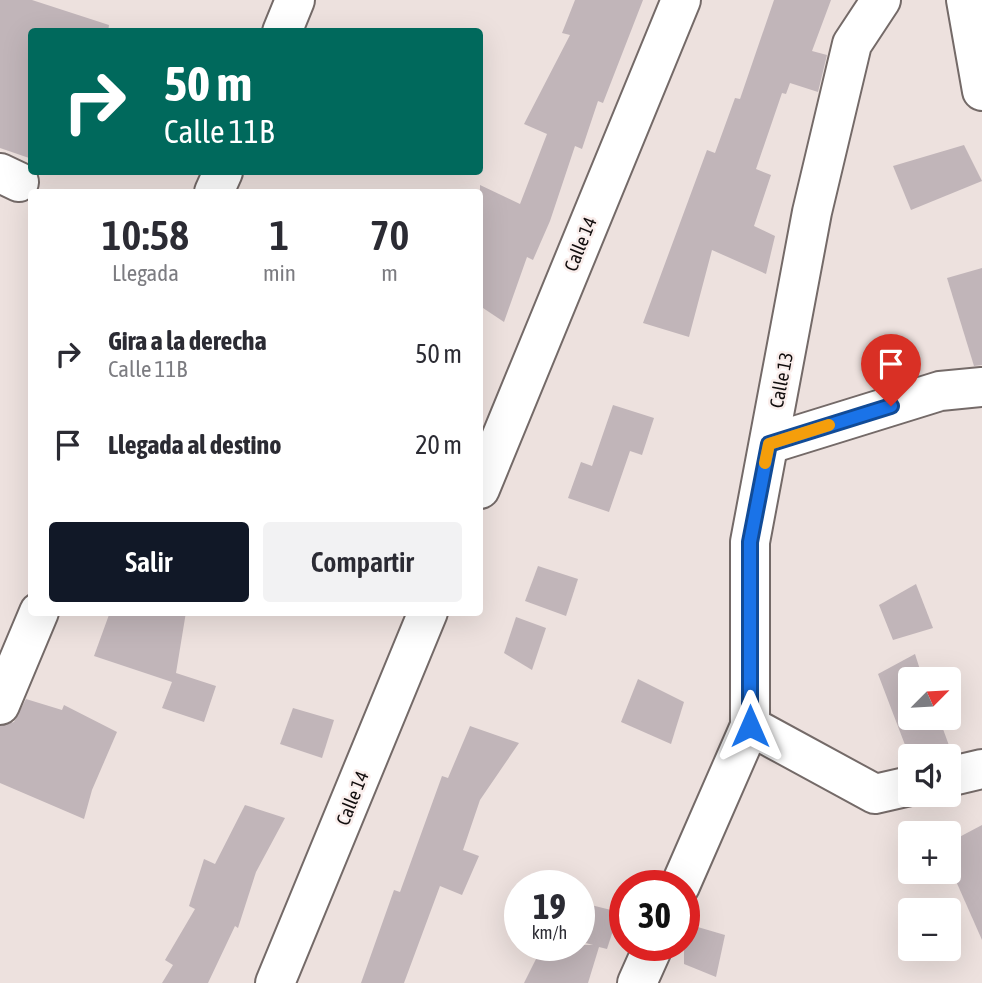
<!DOCTYPE html>
<html lang="es">
<head>
<meta charset="utf-8">
<style>
	body { margin:0; font-family:"Asap Condensed",sans-serif; background:#f2f2f3; color:#2b2b33; height:100vh; display:flex; flex-direction:column; font-size:26px; white-space:nowrap }
	* { box-sizing:border-box; margin:0 }
	p { font-size:23px; color:#7c7c81 }
	.icon { flex:none; width:38px; height:38px; fill:none; stroke:currentColor; stroke-width:2; stroke-linecap:round; stroke-linejoin:round }
	.map { position:relative; flex:1; overflow:hidden }
	.side { position:absolute; left:28px; top:189px; width:455px; height:427px; display:flex; flex-direction:column; background:#fff; border-radius:7px; box-shadow:0 7px 28px #0002 }
	.side>* { flex:none }
	.top-card { position:absolute; left:28px; top:28px; width:455px; height:147px; border-radius:7px; box-shadow:0 7px 28px #0002; background:#00695c; color:#fff; overflow:hidden }
	.needle { width:46px; rotate:66deg }
	.tools { position:absolute; left:898px; top:667px; display:grid; gap:14px }
	.tools a { display:grid; place-items:center; width:63px; height:63px; border-radius:7px; background:#fff; box-shadow:0 7px 28px #0002; font-size:35px }
	.speed { position:absolute; left:504px; top:870px; display:flex; gap:14px; font-size:35px; font-weight:700; text-align:center }
	.speed>* { display:grid; place-content:center; width:91px; height:91px; border-radius:50%; background:#fff; box-shadow:0 7px 28px #0002; line-height:1 }
	.speed small { font-size:18px; font-weight:400 }
	.speed .limit { border:10px solid #d22; background:#fff; color:#111 }
	.pin { position:absolute; display:grid; place-items:center; width:60px; height:60px; color:#fff; margin:-72px -30px; border-radius:50% 50% 50% 0; rotate:-45deg; box-shadow:0 0 7px #0007 }
	.pin .icon { rotate:45deg }
	.me { position:absolute; width:77px; margin:-38px; rotate:0deg; stroke-linejoin:round; filter:drop-shadow(0 0 5px #0008) }
	.turn { display:flex; align-items:center; gap:24px; height:147px; padding:0 21px; font-size:32px }
	.turn .icon { width:91px; height:91px; stroke-width:2.5 }
	.turn b { display:block; font-size:49px; line-height:60px }
	.eta { display:flex; justify-content:space-evenly; align-items:center; height:119px; text-align:center }
	.eta b { font-size:42px; font-weight:600; line-height:49px }
	.cta { display:flex; gap:14px; margin-top:auto; padding:14px 21px }
	.cta a { flex:1; height:80px; border-radius:7px; background:#111827; color:#fff; font-size:28px; font-weight:600; line-height:80px; text-align:center }
	.cta a+a { background:#f2f2f3; color:#2b2b33 }
	ul { padding:0; list-style:none }
	li { display:flex; align-items:center; gap:21px; height:91px; padding:0 21px }
	li div { flex:1 }
	li b { display:block; font-size:26px }
	li em { font-style:normal }
	.map>svg:first-child { display:block }
	.building { fill:#c1b5b9 }
	.lines { fill:none; stroke-linecap:round; stroke-linejoin:round }
	.minor-casing { stroke:#746a68; stroke-width:42 }
	.minor { stroke:#fff; stroke-width:38 }
	.route-casing { stroke:#114b97; stroke-width:18 }
	.route { stroke:#1a73e8; stroke-width:12 }
	.slow { stroke:#f59e0b; stroke-width:12 }
	.labels { text-anchor:middle; stroke-width:5; stroke-linejoin:round; paint-order:stroke }
	.street-label { font-size:19px; fill:#110d0d; stroke:#faeeec }
</style>
</head>
<body>
<div class="map">
<svg width="982" height="983" viewBox="0 0 982 983">
	<rect width="100%" height="100%" fill="#ede1de"/>
	<g class="building">
		<path d="M 0,0 L 32,0 L 109,25 L 108,32 L 32,32 L 32,159 L 0,148 Z"/>
		<path d="M 575,0 L 643,0 L 603,103 L 598,101 L 582,149 L 575,146 L 550,221 L 533,260 L 527,257 L 504,322 L 480,306 L 480,185 L 520,204 L 547,134 L 524,124 L 570,35 L 562,33 Z"/>
		<path d="M 774,0 L 831,0 L 812,51 L 827,55 L 818,92 L 790,83 L 786,94 L 782,93 L 756,169 L 771,175 L 754,226 L 775,236 L 766,274 L 712,250 L 689,337 L 643,323 L 707,150 L 715,153 L 735,98 L 740,99 Z"/>
		<path d="M 964,145 L 982,181 L 911,210 L 893,166 Z"/>
		<path d="M 982,268 L 982,365 L 974,366 L 947,278 Z"/>
		<path d="M 613,405 L 654,418 L 642,455 L 630,451 L 609,512 L 568,498 L 581,462 L 592,466 Z"/>
		<path d="M 538,566 L 578,579 L 566,616 L 525,601 Z"/>
		<path d="M 916,584 L 933,628 L 893,640 L 879,605 Z"/>
		<path d="M 110,612 L 186,612 L 176,673 L 216,686 L 204,722 L 162,708 L 172,682 L 94,656 Z"/>
		<path d="M 516,617 L 546,628 L 532,670 L 504,653 Z"/>
		<path d="M 915,654 L 923,679 L 910,679 L 910,718 L 939,718 L 951,751 L 910,758 L 878,674 Z"/>
		<path d="M 638,679 L 684,702 L 671,744 L 621,722 Z"/>
		<path d="M 26,699 L 62,710 L 64,705 L 117,732 L 92,790 L 84,819 L 0,783 L 0,726 L 14,722 Z"/>
		<path d="M 293,708 L 334,720 L 322,758 L 280,744 Z"/>
		<path d="M 470,726 L 519,743 L 480,800 L 463,850 L 479,856 L 462,895 L 440,886 L 404,983 L 361,983 L 394,890 L 400,892 L 442,776 L 448,778 Z"/>
		<path d="M 245,805 L 285,818 L 256,872 L 238,928 L 235,926 L 208,983 L 162,983 L 173,965 L 165,960 L 195,909 L 189,906 L 204,859 L 215,864 Z"/>
		<path d="M 982,825 L 982,940 L 948,863 L 948,843 Z"/>
		<path d="M 579,902 L 619,912 L 607,949 L 599,947 L 588,983 L 524,983 L 543,945 L 593,945 L 579,941 Z"/>
		<path d="M 684,923 L 725,935 L 716,977 L 684,964 Z"/>
	</g>
	<g class="lines">
		<defs>
			<g id="minor">
				<path d="M 966,0 L 982,91"/>
				<path d="M 282,32 L 295,0"/>
				<path d="M 0,173 L 19,182"/>
				<path d="M 214,192 L 223,172"/>
				<path d="M 769,444 L 940,391 L 982,387"/>
				<path d="M 480,489 L 681,0"/>
				<path d="M 0,705 L 39,612"/>
				<path d="M 750,726 L 875,794 L 910,786"/>
				<path d="M 948,777 L 982,769"/>
				<path d="M 680,886 L 750,726 L 750,542 L 812,212 L 852,44 L 881,0"/>
				<path d="M 275,983 L 428,612"/>
				<path d="M 637,983 L 654,945"/>
			</g>
		</defs>
		<use href="#minor" class="minor-casing"/>
		<use href="#minor" class="minor"/>
	</g>
	<g class="lines">
		<defs>
			<path id="route" d="M 750,726 L 750,542 L 769,444 L 891,406"/>
		</defs>
		<use href="#route" class="route-casing"/>
		<use href="#route" class="route"/>
		<path class="slow" d="M 765,463 L 769,444 L 829,425"/>
	</g>
	<g class="labels">
		<g class="street-label">
			<text transform="translate(580 244) rotate(-68)" y="7">Calle 14</text>
			<text transform="translate(781 380) rotate(-79)" y="7">Calle 13</text>
			<text transform="translate(352 798) rotate(-68)" y="7">Calle 14</text>
		</g>
	</g>
</svg>
<div class="tools">
<a><svg class="needle" viewBox="-14 -14 28 28"><path d="M0-13l5 13h-10z" fill="#e53935"/><path d="M0 13l5-13h-10z" fill="#7c7c81"/></svg></a>
<a><svg class="icon" aria-label="sound" viewBox="0 0 24 24"><path d="M4 9h4l5-4v14l-5-4H4zM17 9q2 3 0 6"/></svg></a>
<a>+</a>
<a>−</a>
</div>
<div class="speed"><div>19<small>km/h</small></div><div class="limit">30</div></div>
<div class="pin" style="left:891px;top:406px;background:#d93025"><svg class="icon" aria-label="arrive" viewBox="0 0 24 24"><path d="M6 21V4h12l-3 4 3 4H6"/></svg></div>
<svg class="me" style="left:750px;top:726px" viewBox="-20 -20 40 40"><path d="M0-17L14 15 0 8-14 15z" fill="#1a73e8" stroke="#fff" stroke-width="4"/></svg>
<div class="top-card">
<div class="turn"><svg class="icon" aria-label="right" viewBox="0 0 24 24"><path d="M7 20v-9h11M14 6l5 5-5 5"/></svg><div><b>50 m</b>Calle 11B</div></div>
</div>
<section class="side">
<div class="eta">
<div><b>10:58</b><p>Llegada</p></div>
<div><b>1</b><p>min</p></div>
<div><b>70</b><p>m</p></div>
</div>
<ul>
<li><svg class="icon" aria-label="right" viewBox="0 0 24 24"><path d="M7 20v-9h11M14 6l5 5-5 5"/></svg><div><b>Gira a la derecha</b><p>Calle 11B</p></div><em>50 m</em></li>
<li><svg class="icon" aria-label="arrive" viewBox="0 0 24 24"><path d="M6 21V4h12l-3 4 3 4H6"/></svg><div><b>Llegada al destino</b></div><em>20 m</em></li>
</ul>
<div class="cta"><a>Salir</a><a>Compartir</a></div>
</section>
</div>
</body>
</html>
